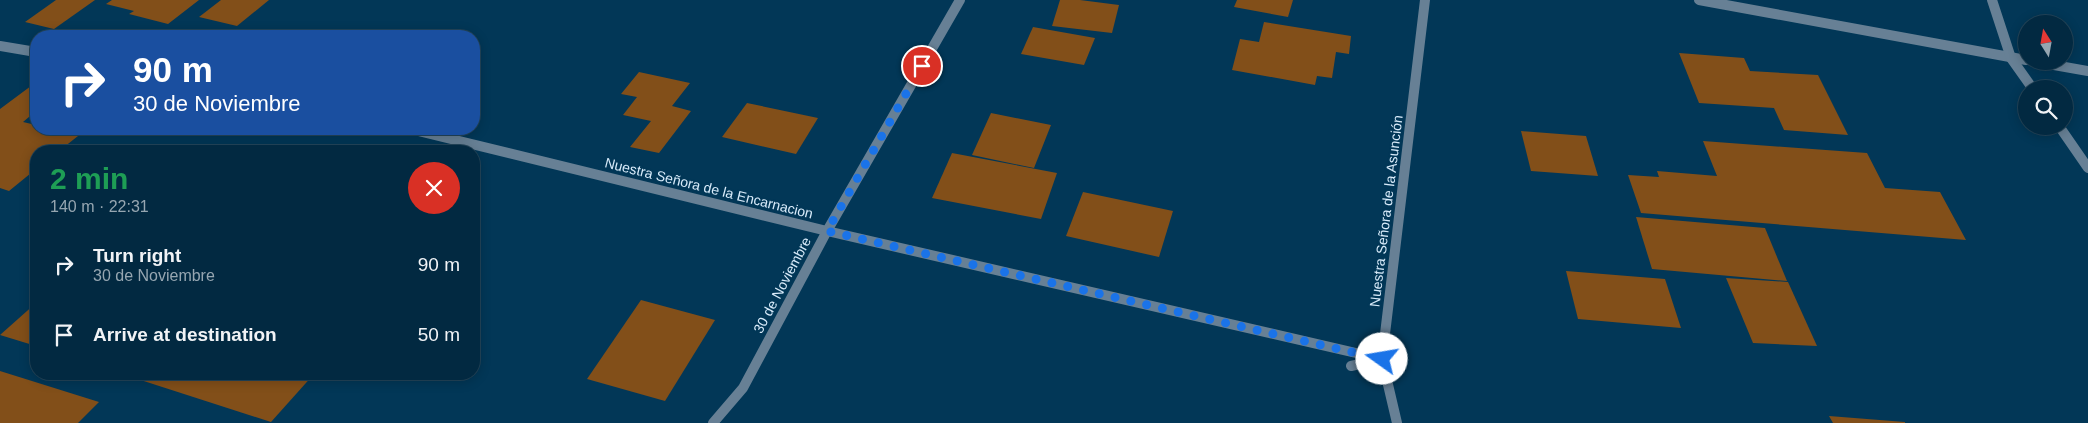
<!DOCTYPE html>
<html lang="en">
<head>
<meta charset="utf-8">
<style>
	body { margin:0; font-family:Arial,sans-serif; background:#0c3148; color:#f1f3f6; height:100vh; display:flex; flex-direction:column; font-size:19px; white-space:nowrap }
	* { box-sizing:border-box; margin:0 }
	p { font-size:16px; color:#96a6b1 }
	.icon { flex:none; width:28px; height:28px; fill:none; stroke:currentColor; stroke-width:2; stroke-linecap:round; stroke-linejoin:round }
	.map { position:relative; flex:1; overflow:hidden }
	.side { position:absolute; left:30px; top:145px; width:450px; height:235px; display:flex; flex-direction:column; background:#022941; border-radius:20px; box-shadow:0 2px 12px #0003,0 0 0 1px #23455a }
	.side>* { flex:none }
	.top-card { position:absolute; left:30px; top:30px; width:450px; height:105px; border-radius:20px; box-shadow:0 2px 12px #0003,0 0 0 1px #23455a; background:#1a4fa0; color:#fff; overflow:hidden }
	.needle { width:32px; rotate:349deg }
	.controls { position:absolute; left:2018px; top:15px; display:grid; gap:10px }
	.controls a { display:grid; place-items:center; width:55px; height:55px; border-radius:50%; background:#022941; box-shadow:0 2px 12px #0003,0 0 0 1px #23455a; font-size:25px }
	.pin { position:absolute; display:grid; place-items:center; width:42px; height:42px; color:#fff; margin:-21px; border:2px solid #fff; border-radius:50%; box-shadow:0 1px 5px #0007 }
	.me { position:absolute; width:55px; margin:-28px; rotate:283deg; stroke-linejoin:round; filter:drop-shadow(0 0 4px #0008) }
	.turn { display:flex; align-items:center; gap:18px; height:105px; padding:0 20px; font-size:22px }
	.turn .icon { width:65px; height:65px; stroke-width:2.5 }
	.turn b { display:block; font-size:35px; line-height:42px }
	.round { display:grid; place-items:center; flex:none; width:52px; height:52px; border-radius:26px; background:#0c3148 }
	.summary { display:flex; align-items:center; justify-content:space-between; height:85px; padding:0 20px }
	h1 { font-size:30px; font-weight:700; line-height:38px; color:#1e9e55 }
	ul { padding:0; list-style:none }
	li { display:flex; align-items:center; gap:15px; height:70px; padding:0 20px }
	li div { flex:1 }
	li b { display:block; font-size:19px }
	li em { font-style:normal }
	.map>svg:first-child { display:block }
	.building { fill:#824f19 }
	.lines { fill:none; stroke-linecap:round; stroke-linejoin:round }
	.street { stroke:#678095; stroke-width:10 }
	.route { stroke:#1a73e8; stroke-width:9; stroke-dasharray:0 16.2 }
	.labels { text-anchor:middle; stroke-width:4; stroke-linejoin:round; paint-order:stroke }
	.street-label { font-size:14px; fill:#d8ebfa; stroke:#023757 }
</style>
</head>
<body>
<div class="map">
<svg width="2088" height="423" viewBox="0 0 2088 423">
	<rect width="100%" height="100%" fill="#023757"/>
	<g class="building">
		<path d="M 56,0 L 95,0 L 54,29 L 25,22 Z"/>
		<path d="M 112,0 L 199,0 L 168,24 L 129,14 L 134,11 L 106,4 Z"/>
		<path d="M 221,0 L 269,0 L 237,26 L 199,17 Z"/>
		<path d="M 1060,0 L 1080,0 L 1119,5 L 1112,33 L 1052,26 Z"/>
		<path d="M 1237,0 L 1293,0 L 1288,17 L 1234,7 Z"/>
		<path d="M 1264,22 L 1351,36 L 1349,54 L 1336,52 L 1332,78 L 1317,76 L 1315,85 L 1232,70 L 1240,39 L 1259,42 Z"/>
		<path d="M 1033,27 L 1095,38 L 1084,65 L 1021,54 Z"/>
		<path d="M 1679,53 L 1744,58 L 1750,71 L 1818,75 L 1848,135 L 1784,130 L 1774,108 L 1699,103 Z"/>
		<path d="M 639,72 L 690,83 L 672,106 L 691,111 L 659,153 L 630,147 L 651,121 L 623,115 L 637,97 L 621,94 Z"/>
		<path d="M 35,83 L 36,84 L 36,111 L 23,122 L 36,125 L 36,129 L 50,129 L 78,136 L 59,151 L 36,151 L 36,169 L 9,191 L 0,188 L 0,109 Z"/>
		<path d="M 747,103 L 818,118 L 796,154 L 722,137 Z"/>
		<path d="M 991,113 L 1051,125 L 1034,168 L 972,155 Z"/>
		<path d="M 1521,131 L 1586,136 L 1598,176 L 1531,171 Z"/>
		<path d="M 1703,141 L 1867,153 L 1885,188 L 1940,192 L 1966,240 L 1641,213 L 1628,175 L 1659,177 L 1657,171 L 1717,176 Z"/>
		<path d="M 952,153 L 1057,173 L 1041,219 L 932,198 Z"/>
		<path d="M 1083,192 L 1173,211 L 1159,257 L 1066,236 Z"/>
		<path d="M 1636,217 L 1765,228 L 1787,281 L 1652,269 Z"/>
		<path d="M 1566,271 L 1665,279 L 1681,328 L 1578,319 Z"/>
		<path d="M 1726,278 L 1788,282 L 1817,346 L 1753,343 Z"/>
		<path d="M 641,300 L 715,320 L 665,401 L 587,379 Z"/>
		<path d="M 36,303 L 36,346 L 0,335 Z"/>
		<path d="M 0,371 L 99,402 L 78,423 L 0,423 Z"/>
		<path d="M 122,374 L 314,374 L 271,422 Z"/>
		<path d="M 1829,416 L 1905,422 L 1905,423 L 1833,423 Z"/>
	</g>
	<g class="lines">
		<g class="street">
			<path d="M 1699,0 L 2026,60"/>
			<path d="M 1992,0 L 2011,58 L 2033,89"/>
			<path d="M 0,46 L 36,52"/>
			<path d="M 2031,61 L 2088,71"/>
			<path d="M 2059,126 L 2088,168"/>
			<path d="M 410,129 L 827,231 L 1382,359 L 1351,366"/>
			<path d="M 713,423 L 743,388 L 827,231 L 960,0"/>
			<path d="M 1397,423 L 1382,359 L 1425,0"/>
		</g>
	</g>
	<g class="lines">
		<path class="route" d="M 922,66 L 827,231 L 1382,359"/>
	</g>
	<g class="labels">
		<g class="street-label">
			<text transform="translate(709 188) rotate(14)" y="5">Nuestra Señora de la Encarnacion</text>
			<text transform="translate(1386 211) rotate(-83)" y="5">Nuestra Señora de la Asunción</text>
			<text transform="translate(782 285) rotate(-62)" y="5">30 de Noviembre</text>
		</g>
	</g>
</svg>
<div class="controls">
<a><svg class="needle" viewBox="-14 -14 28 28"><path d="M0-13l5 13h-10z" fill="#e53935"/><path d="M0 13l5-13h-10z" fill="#96a6b1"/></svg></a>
<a><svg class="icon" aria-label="search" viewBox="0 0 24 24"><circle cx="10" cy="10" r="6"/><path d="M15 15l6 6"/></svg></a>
</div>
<div class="pin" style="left:922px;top:66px;background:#d93025"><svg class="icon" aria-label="arrive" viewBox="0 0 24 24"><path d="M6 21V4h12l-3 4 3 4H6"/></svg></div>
<svg class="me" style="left:1382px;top:359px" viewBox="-20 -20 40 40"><circle r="19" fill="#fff"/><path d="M0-13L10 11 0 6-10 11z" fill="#1a73e8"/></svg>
<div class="top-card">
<div class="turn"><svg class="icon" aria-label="right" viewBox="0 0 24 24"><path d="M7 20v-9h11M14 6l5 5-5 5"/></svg><div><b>90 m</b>30 de Noviembre</div></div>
</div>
<section class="side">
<div class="summary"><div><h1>2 min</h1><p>140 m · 22:31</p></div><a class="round" style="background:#d93025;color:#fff"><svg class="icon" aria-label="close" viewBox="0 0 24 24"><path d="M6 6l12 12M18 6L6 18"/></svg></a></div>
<ul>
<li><svg class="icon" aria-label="right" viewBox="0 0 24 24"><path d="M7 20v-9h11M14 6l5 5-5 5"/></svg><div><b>Turn right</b><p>30 de Noviembre</p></div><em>90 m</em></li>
<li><svg class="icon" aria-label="arrive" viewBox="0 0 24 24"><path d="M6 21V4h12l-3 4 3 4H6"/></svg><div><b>Arrive at destination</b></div><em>50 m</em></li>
</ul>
</section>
</div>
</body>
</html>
